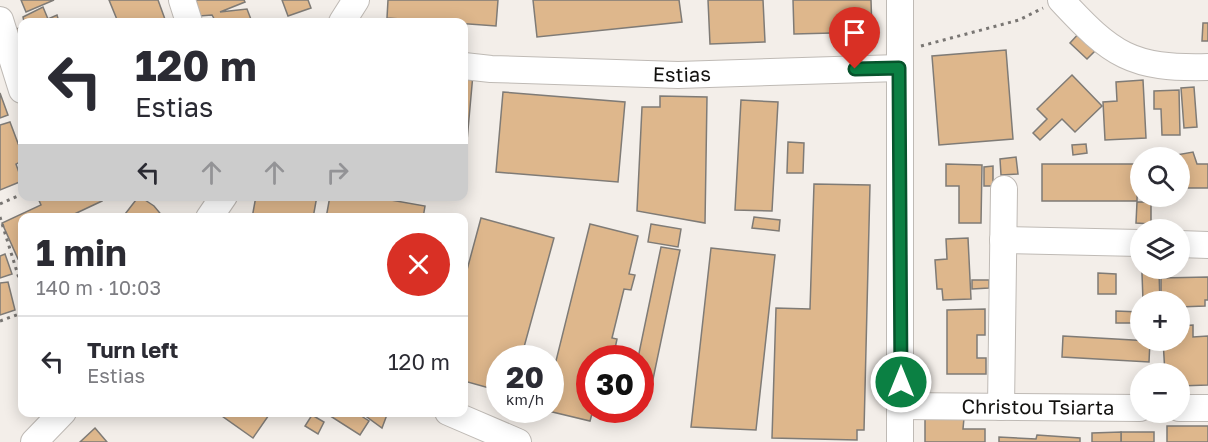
<!DOCTYPE html>
<html lang="en">
<head>
<meta charset="utf-8">
<style>
	body { margin:0; font-family:"Golos Text",sans-serif; background:#f7f7f7; color:#2b2b33; height:100vh; display:flex; flex-direction:column; font-size:22px; white-space:nowrap }
	* { box-sizing:border-box; margin:0 }
	p { font-size:20px; color:#7c7c81 }
	.icon { flex:none; width:33px; height:33px; fill:none; stroke:currentColor; stroke-width:2; stroke-linecap:round; stroke-linejoin:round }
	.map { position:relative; flex:1; overflow:hidden }
	.sheet { position:absolute; left:18px; top:213px; width:450px; height:204px; display:flex; flex-direction:column; background:#fff; border-radius:12px; box-shadow:0 3px 15px #0003 }
	.sheet>* { flex:none }
	.guide { position:absolute; left:18px; top:18px; width:450px; height:183px; border-radius:12px; box-shadow:0 3px 15px #0003; background:#fff; color:#2b2b33; overflow:hidden }
	.tools { position:absolute; left:1130px; top:147px; display:grid; gap:12px }
	.tools a { display:grid; place-items:center; width:60px; height:60px; border-radius:50%; background:#fff; box-shadow:0 3px 15px #0003; font-size:30px }
	.speed { position:absolute; left:486px; top:345px; display:flex; gap:12px; font-size:30px; font-weight:700; text-align:center }
	.speed>* { display:grid; place-content:center; width:78px; height:78px; border-radius:50%; background:#fff; box-shadow:0 3px 15px #0003; line-height:1 }
	.speed small { font-size:15px; font-weight:400 }
	.speed .limit { border:9px solid #d22; background:#fff; color:#111 }
	.pin { position:absolute; display:grid; place-items:center; width:51px; height:51px; color:#fff; margin:-62px -26px; border-radius:50% 50% 50% 0; rotate:-45deg; box-shadow:0 0 6px #0007 }
	.pin .icon { rotate:45deg }
	.me { position:absolute; width:66px; margin:-33px; rotate:0deg; stroke-linejoin:round; filter:drop-shadow(0 0 4px #0008) }
	.turn { display:flex; align-items:center; gap:21px; height:126px; padding:0 18px; font-size:27px }
	.turn .icon { width:78px; height:78px; stroke-width:2.5 }
	.turn b { display:block; font-size:42px; line-height:51px }
	.lanes { display:flex; align-items:center; height:57px; padding:0 18px; background:#0003; justify-content:center; gap:30px; direction:ltr }
	.lanes .off { opacity:.35 }
	.round { display:grid; place-items:center; flex:none; width:63px; height:63px; border-radius:32px; background:#f7f7f7 }
	.headline { display:flex; align-items:center; justify-content:space-between; height:102px; padding:0 18px }
	h1 { font-size:36px; font-weight:700; line-height:45px }
	ul { padding:0; list-style:none }
	li { display:flex; align-items:center; gap:18px; height:90px; padding:0 18px; border-top:2px solid #e1e1e2 }
	li div { flex:1 }
	li b { display:block; font-size:22px }
	li em { font-style:normal }
	.map>svg:first-child { display:block }
	.building { fill:#deb78c; stroke:#7f7b76; stroke-width:1.5 }
	.lines { fill:none; stroke-linecap:round; stroke-linejoin:round }
	.minor-casing { stroke:#bfbab5; stroke-width:28 }
	.path { stroke:#797673; stroke-width:3; stroke-dasharray:3 4.5; stroke-linecap:butt }
	.minor { stroke:#fff; stroke-width:26 }
	.route-casing { stroke:#07532c; stroke-width:15 }
	.route { stroke:#0b8043; stroke-width:10 }
	.labels { text-anchor:middle; stroke-width:4.5; stroke-linejoin:round; paint-order:stroke }
	.street-label { font-size:20px; fill:#131210; stroke:#f3eee9 }
</style>
</head>
<body>
<div class="map">
<svg width="1208" height="442" viewBox="0 0 1208 442">
	<rect width="100%" height="100%" fill="#f3eee9"/>
	<g class="building">
		<path d="M 21,0 L 54,0 L 26,12 Z"/>
		<path d="M 109,0 L 158,0 L 166,22 L 118,22 Z"/>
		<path d="M 196,0 L 244,0 L 245,2 L 220,12 L 247,9 L 252,22 L 216,22 L 212,15 L 199,16 Z"/>
		<path d="M 282,0 L 308,0 L 311,8 L 288,16 Z"/>
		<path d="M 388,0 L 498,0 L 496,26 L 387,18 Z"/>
		<path d="M 533,0 L 679,0 L 682,22 L 537,37 Z"/>
		<path d="M 708,0 L 763,0 L 765,42 L 710,44 Z"/>
		<path d="M 793,0 L 871,0 L 872,32 L 794,34 Z"/>
		<path d="M 43,7 L 48,19 L 57,15 L 59,22 L 24,22 L 23,17 Z"/>
		<path d="M 1203,23 L 1208,23 L 1208,41 L 1202,41 Z"/>
		<path d="M 22,26 L 22,53 L 15,30 Z"/>
		<path d="M 1081,31 L 1098,48 L 1087,59 L 1070,43 Z"/>
		<path d="M 1006,50 L 1013,139 L 939,145 L 932,56 Z"/>
		<path d="M 464,73 L 473,74 L 466,152 L 464,152 Z"/>
		<path d="M 1072,75 L 1102,106 L 1075,132 L 1062,119 L 1040,140 L 1033,133 L 1047,119 L 1037,109 Z"/>
		<path d="M 1143,80 L 1146,138 L 1105,140 L 1103,102 L 1117,101 L 1116,82 Z"/>
		<path d="M 1194,87 L 1197,127 L 1184,128 L 1181,88 Z"/>
		<path d="M 1179,90 L 1180,135 L 1162,135 L 1161,109 L 1154,109 L 1154,91 Z"/>
		<path d="M 503,92 L 625,102 L 618,182 L 496,172 Z"/>
		<path d="M 0,93 L 8,115 L 0,118 Z"/>
		<path d="M 660,96 L 707,97 L 705,223 L 637,211 L 642,107 L 660,107 Z"/>
		<path d="M 741,100 L 778,102 L 772,211 L 735,210 Z"/>
		<path d="M 10,122 L 22,154 L 22,161 L 16,164 L 22,181 L 0,190 L 0,125 Z"/>
		<path d="M 788,142 L 804,143 L 803,173 L 787,173 Z"/>
		<path d="M 1086,144 L 1087,153 L 1073,155 L 1072,145 Z"/>
		<path d="M 1153,151 L 1169,151 L 1171,156 L 1193,152 L 1197,164 L 1208,164 L 1208,188 L 1179,188 L 1179,158 L 1153,158 Z"/>
		<path d="M 1016,157 L 1018,174 L 1001,175 L 1000,159 Z"/>
		<path d="M 946,164 L 982,165 L 981,223 L 959,223 L 959,186 L 946,186 Z"/>
		<path d="M 1042,164 L 1138,164 L 1137,201 L 1042,201 Z"/>
		<path d="M 993,166 L 993,186 L 984,186 L 984,167 Z"/>
		<path d="M 814,184 L 870,185 L 864,430 L 857,430 L 857,440 L 772,438 L 776,308 L 810,309 Z"/>
		<path d="M 37,196 L 100,196 L 102,201 L 66,218 L 22,218 L 22,257 L 18,259 L 2,223 L 41,205 Z"/>
		<path d="M 139,196 L 154,206 L 164,218 L 122,218 Z"/>
		<path d="M 256,196 L 317,196 L 313,218 L 252,218 Z"/>
		<path d="M 330,196 L 368,196 L 425,206 L 423,218 L 326,218 Z"/>
		<path d="M 1137,202 L 1151,202 L 1151,224 L 1136,223 Z"/>
		<path d="M 754,217 L 780,220 L 779,231 L 752,228 Z"/>
		<path d="M 481,218 L 554,238 L 521,358 L 500,358 L 500,391 L 464,381 L 464,281 Z"/>
		<path d="M 590,224 L 638,236 L 629,274 L 635,275 L 631,290 L 624,289 L 612,338 L 617,339 L 613,358 L 590,358 L 590,410 L 593,410 L 590,421 L 544,410 L 550,410 L 550,385 Z"/>
		<path d="M 651,224 L 681,229 L 678,247 L 648,242 Z"/>
		<path d="M 968,238 L 971,299 L 943,300 L 942,289 L 937,289 L 935,260 L 947,259 L 946,239 Z"/>
		<path d="M 661,247 L 680,250 L 651,389 L 640,387 L 640,358 L 638,358 Z"/>
		<path d="M 711,248 L 775,255 L 756,430 L 691,427 Z"/>
		<path d="M 5,254 L 12,274 L 0,278 L 0,256 Z"/>
		<path d="M 1098,273 L 1116,274 L 1116,294 L 1098,294 Z"/>
		<path d="M 1142,273 L 1159,273 L 1160,301 L 1143,301 Z"/>
		<path d="M 1208,277 L 1208,300 L 1205,300 L 1205,306 L 1179,307 L 1179,302 L 1161,302 L 1161,278 Z"/>
		<path d="M 972,280 L 989,280 L 989,288 L 972,289 Z"/>
		<path d="M 8,282 L 15,310 L 0,315 L 0,283 Z"/>
		<path d="M 985,309 L 985,335 L 977,335 L 977,358 L 986,358 L 986,374 L 947,374 L 947,310 Z"/>
		<path d="M 1116,311 L 1140,312 L 1140,323 L 1116,323 Z"/>
		<path d="M 1193,325 L 1193,337 L 1208,336 L 1208,385 L 1179,386 L 1179,374 L 1165,374 L 1163,340 L 1179,340 L 1179,326 Z"/>
		<path d="M 1063,336 L 1150,341 L 1149,362 L 1062,357 Z"/>
		<path d="M 225,412 L 271,412 L 253,438 L 222,416 Z"/>
		<path d="M 324,412 L 366,412 L 363,417 L 369,421 L 360,435 Z"/>
		<path d="M 370,412 L 388,412 L 382,428 L 367,417 Z"/>
		<path d="M 312,415 L 324,422 L 318,434 L 305,426 Z"/>
		<path d="M 925,417 L 964,418 L 963,429 L 985,429 L 985,442 L 925,442 Z"/>
		<rect x="1167" y="426" width="41" height="16"/>
		<path d="M 95,428 L 107,442 L 80,442 Z"/>
		<rect x="1121" y="432" width="33" height="10"/>
		<path d="M 1121,432 L 1121,442 L 1092,442 L 1092,433 Z"/>
		<path d="M 1037,435 L 1080,438 L 1080,442 L 999,442 L 999,437 L 1036,439 Z"/>
	</g>
	<g class="lines">
		<defs>
			<g id="minor">
				<path d="M 182,0 L 189,22"/>
				<path d="M 1061,0 C 1112,55 1131,69 1208,67"/>
				<path d="M 0,20 L 22,90"/>
				<path d="M 342,22 L 356,0"/>
				<path id="s1" d="M 464,66 L 491,69 L 678,75 L 899,68"/>
				<path d="M 209,218 L 224,196"/>
				<path d="M 1003,240 L 1140,243"/>
				<path d="M 1179,244 L 1208,245"/>
				<path id="s2" d="M 900,406 L 1140,408"/>
				<path d="M 1001,407 L 1004,189"/>
				<path d="M 1179,408 L 1208,408"/>
				<path d="M 448,412 L 518,442"/>
				<path d="M 34,442 L 63,412"/>
				<path d="M 900,442 L 900,0"/>
			</g>
		</defs>
		<use href="#minor" class="minor-casing"/>
		<g class="path">
			<path d="M 921,46 L 1019,20 L 1043,8"/>
			<path d="M 0,204 L 22,194"/>
			<path d="M 0,217 L 22,288"/>
			<path d="M 0,321 L 22,313"/>
		</g>
		<use href="#minor" class="minor"/>
	</g>
	<g class="lines">
		<defs>
			<path id="route" d="M 855,69 L 899,68 L 901,382"/>
		</defs>
		<use href="#route" class="route-casing"/>
		<use href="#route" class="route"/>
	</g>
	<g class="labels">
		<g class="street-label">
			<text dy="7" stroke="none"><textPath href="#s1" startOffset="218">Estias</textPath></text>
			<text dy="7" stroke="none"><textPath href="#s2" startOffset="138">Christou Tsiarta</textPath></text>
		</g>
	</g>
</svg>
<div class="tools">
<a><svg class="icon" aria-label="search" viewBox="0 0 24 24"><circle cx="10" cy="10" r="6"/><path d="M15 15l6 6"/></svg></a>
<a><svg class="icon" aria-label="layers" viewBox="0 0 24 24"><path d="M12 4l9 5-9 5-9-5zM3 14l9 5 9-5"/></svg></a>
<a>+</a>
<a>−</a>
</div>
<div class="speed"><div>20<small>km/h</small></div><div class="limit">30</div></div>
<div class="pin" style="left:855px;top:69px;background:#d93025"><svg class="icon" aria-label="arrive" viewBox="0 0 24 24"><path d="M6 21V4h12l-3 4 3 4H6"/></svg></div>
<svg class="me" style="left:901px;top:382px" viewBox="-20 -20 40 40"><circle r="17" fill="#0b8043" stroke="#fff" stroke-width="3"/><path d="M0-11L8 9 0 5-8 9z" fill="#fff"/></svg>
<div class="guide">
<div class="turn"><svg class="icon" aria-label="left" viewBox="0 0 24 24"><path d="M17 20v-9H6M10 6l-5 5 5 5"/></svg><div><b>120 m</b>Estias</div></div>
<div class="lanes"><svg class="icon" aria-label="left" viewBox="0 0 24 24"><path d="M17 20v-9H6M10 6l-5 5 5 5"/></svg><svg class="icon off" aria-label="ahead" viewBox="0 0 24 24"><path d="M12 20V5M6 11l6-6 6 6"/></svg><svg class="icon off" aria-label="ahead" viewBox="0 0 24 24"><path d="M12 20V5M6 11l6-6 6 6"/></svg><svg class="icon off" aria-label="right" viewBox="0 0 24 24"><path d="M7 20v-9h11M14 6l5 5-5 5"/></svg></div>
</div>
<section class="sheet">
<div class="headline"><div><h1>1 min</h1><p>140 m · 10:03</p></div><a class="round" style="background:#d93025;color:#fff"><svg class="icon" aria-label="close" viewBox="0 0 24 24"><path d="M6 6l12 12M18 6L6 18"/></svg></a></div>
<ul>
<li><svg class="icon" aria-label="left" viewBox="0 0 24 24"><path d="M17 20v-9H6M10 6l-5 5 5 5"/></svg><div><b>Turn left</b><p>Estias</p></div><em>120 m</em></li>
</ul>
</section>
</div>
</body>
</html>
